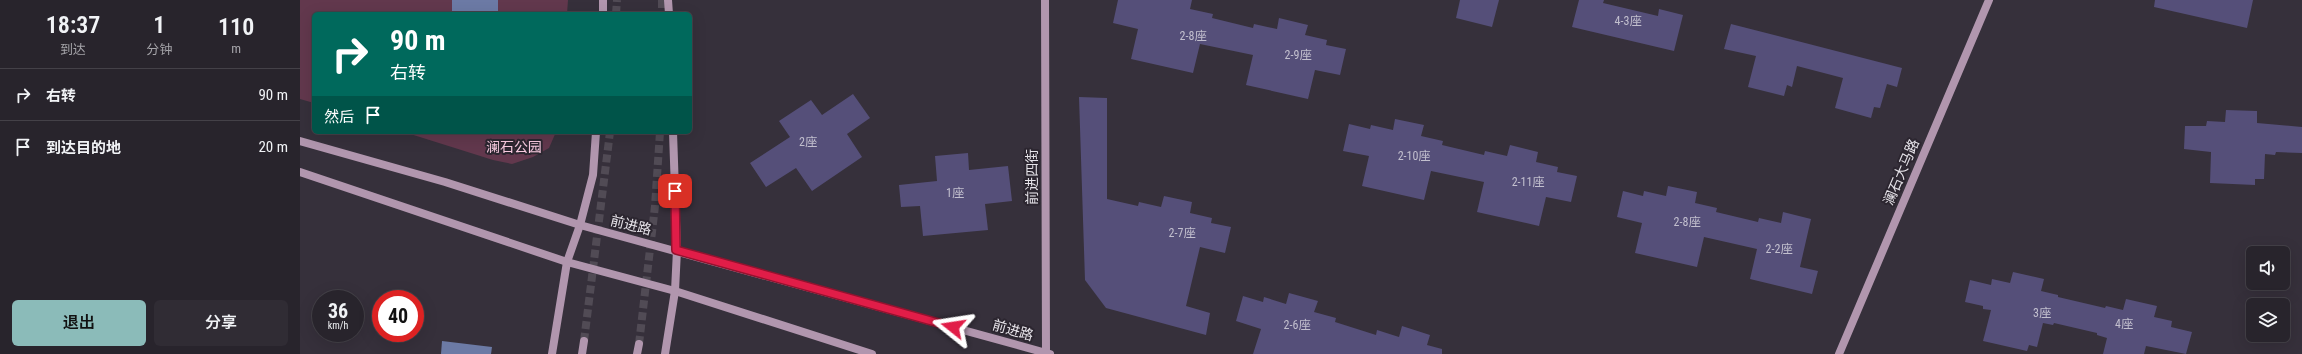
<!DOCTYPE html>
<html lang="zh">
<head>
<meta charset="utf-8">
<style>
	body { margin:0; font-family:"Roboto Condensed","Noto Sans SC",sans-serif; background:#302c34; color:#f1f3f6; height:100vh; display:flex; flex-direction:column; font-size:15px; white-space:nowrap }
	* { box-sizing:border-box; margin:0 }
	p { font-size:13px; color:#a5a4a9 }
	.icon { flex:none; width:22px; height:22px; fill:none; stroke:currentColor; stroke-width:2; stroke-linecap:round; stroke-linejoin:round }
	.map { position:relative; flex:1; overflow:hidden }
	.side { display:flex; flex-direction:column; background:#28242c; width:300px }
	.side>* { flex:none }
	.hud { position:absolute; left:12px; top:12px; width:380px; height:122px; border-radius:6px; box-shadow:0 4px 16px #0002,0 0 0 1px #444148; background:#00695c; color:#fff; overflow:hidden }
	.tools { position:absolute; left:1946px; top:246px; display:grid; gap:8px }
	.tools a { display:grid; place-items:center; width:44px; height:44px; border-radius:6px; background:#28242c; box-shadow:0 4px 16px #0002,0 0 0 1px #444148; font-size:20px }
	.speed { position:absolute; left:12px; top:290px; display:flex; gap:8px; font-size:20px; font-weight:700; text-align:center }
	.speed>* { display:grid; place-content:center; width:52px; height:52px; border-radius:50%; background:#28242c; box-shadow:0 4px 16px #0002,0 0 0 1px #444148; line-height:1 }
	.speed small { font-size:10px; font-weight:400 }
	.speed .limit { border:6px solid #d22; background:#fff; color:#111 }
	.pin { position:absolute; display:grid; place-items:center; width:34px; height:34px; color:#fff; margin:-17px; border-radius:8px; box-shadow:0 2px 6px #0006 }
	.me { position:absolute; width:44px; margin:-22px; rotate:285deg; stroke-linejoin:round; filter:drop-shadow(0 0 3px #0008) }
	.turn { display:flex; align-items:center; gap:14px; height:84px; padding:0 12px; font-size:18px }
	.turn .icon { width:52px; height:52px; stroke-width:2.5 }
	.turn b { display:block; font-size:28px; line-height:34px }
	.then { display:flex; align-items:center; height:38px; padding:0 12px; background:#0003; gap:8px; font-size:15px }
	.eta { display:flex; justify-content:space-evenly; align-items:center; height:68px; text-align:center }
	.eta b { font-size:24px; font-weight:600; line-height:28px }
	.action { display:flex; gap:8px; margin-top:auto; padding:8px 12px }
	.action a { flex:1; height:46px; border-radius:6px; background:#8bbbb9; color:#111; font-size:16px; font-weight:600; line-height:46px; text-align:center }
	.action a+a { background:#302c34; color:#f1f3f6 }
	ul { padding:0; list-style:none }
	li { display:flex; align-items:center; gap:12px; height:52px; padding:0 12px; border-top:1px solid #444148 }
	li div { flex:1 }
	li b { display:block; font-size:15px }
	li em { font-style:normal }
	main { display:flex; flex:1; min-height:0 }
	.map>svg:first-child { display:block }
	.green { fill:#62384d }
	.water { fill:#6c7aa5 }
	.building { fill:#554f79 }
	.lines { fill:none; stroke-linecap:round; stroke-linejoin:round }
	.secondary-tunnel { stroke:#514b55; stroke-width:8; stroke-dasharray:8 4; stroke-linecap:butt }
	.secondary { stroke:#b196ae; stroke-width:8 }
	.route-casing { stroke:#92132f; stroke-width:10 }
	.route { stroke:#e11d48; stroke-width:7 }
	.labels { text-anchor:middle; stroke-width:4; stroke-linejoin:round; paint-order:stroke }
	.number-label { font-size:12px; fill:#c2bfce }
	.park-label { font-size:14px; fill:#f9cbe0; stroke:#2c2630 }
	.street-label { font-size:14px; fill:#e7e4ea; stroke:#2c2630 }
</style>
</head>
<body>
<main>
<section class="side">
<div class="eta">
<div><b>18:37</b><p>到达</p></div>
<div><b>1</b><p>分钟</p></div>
<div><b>110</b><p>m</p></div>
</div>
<ul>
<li><svg class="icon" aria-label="right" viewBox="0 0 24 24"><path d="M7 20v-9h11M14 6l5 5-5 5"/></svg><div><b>右转</b></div><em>90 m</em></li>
<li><svg class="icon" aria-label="arrive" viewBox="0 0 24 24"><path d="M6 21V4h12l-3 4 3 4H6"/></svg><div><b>到达目的地</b></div><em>20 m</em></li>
</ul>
<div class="action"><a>退出</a><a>分享</a></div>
</section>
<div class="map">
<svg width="2002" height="354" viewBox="0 0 2002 354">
	<rect width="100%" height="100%" fill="#36303b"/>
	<g class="green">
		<path d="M 0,0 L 268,0 L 267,14 L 14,14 L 14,103 L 0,99 Z"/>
		<path d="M 104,132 L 256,132 L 249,148 L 233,157 L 212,164 L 193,160 Z"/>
	</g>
	<g class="water">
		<rect x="152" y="0" width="46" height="14"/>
		<path d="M 142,341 L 192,347 L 191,354 L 141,354 Z"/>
	</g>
	<g class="building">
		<path d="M 818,0 L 892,0 L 890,9 L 913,14 L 912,18 L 953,28 L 954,24 L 977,29 L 979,18 L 1008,25 L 1005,35 L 1027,40 L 1026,45 L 1046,49 L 1040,75 L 1015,70 L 1008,99 L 946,85 L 953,55 L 900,44 L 893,73 L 831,59 L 838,29 L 813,23 Z"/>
		<path d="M 1160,0 L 1199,0 L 1192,27 L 1156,18 Z"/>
		<path d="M 1279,0 L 1304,0 L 1303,3 L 1358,16 L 1359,9 L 1383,15 L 1374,51 L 1272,27 Z"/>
		<path d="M 1855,0 L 1953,0 L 1947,28 L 1854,7 Z"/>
		<path d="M 1431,24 L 1602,68 L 1597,87 L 1587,84 L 1580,108 L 1574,107 L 1571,118 L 1535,108 L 1543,78 L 1497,66 L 1492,87 L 1487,85 L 1484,96 L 1448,87 L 1456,56 L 1424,49 Z"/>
		<path d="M 553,94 L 570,118 L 547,134 L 562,157 L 512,191 L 496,168 L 466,187 L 450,163 L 490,137 L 479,121 L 511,100 L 522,115 Z"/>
		<path d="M 779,97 L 807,98 L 807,199 L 838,206 L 839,202 L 861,207 L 864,196 L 892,202 L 890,213 L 912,218 L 911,223 L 931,227 L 925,253 L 900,247 L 886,306 L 910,313 L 906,335 L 806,308 L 785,280 Z"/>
		<path d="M 1926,110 L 1957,111 L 1957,123 L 2002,127 L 2002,153 L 1976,152 L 1975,155 L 1965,154 L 1964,179 L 1955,179 L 1955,185 L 1910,183 L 1911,152 L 1884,149 L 1885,126 L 1906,126 L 1907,121 L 1925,122 Z"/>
		<path d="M 1095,119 L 1124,125 L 1121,136 L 1143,141 L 1142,145 L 1184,155 L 1185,151 L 1207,156 L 1210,145 L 1238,152 L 1236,162 L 1258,167 L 1257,172 L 1277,176 L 1271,202 L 1246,197 L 1239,226 L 1177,212 L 1184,182 L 1131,171 L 1124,200 L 1062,186 L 1069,156 L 1043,151 L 1049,124 L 1070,129 L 1071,125 L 1093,130 Z"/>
		<path d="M 668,153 L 669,170 L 708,166 L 712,201 L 685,204 L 688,230 L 623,236 L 620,206 L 601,207 L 599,185 L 637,181 L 635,156 Z"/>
		<path d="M 1368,186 L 1397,192 L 1395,203 L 1417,208 L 1416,212 L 1458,222 L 1459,218 L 1481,223 L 1483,212 L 1511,219 L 1500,267 L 1518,271 L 1512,294 L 1450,279 L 1457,249 L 1404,237 L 1397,267 L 1335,253 L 1342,223 L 1317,217 L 1323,191 L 1343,196 L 1344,191 L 1366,196 Z"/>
		<path d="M 1713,272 L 1744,279 L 1741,291 L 1758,295 L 1758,297 L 1805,308 L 1806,306 L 1823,310 L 1826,299 L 1857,306 L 1854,317 L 1872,321 L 1871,327 L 1892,332 L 1886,354 L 1846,346 L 1844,354 L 1803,354 L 1807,338 L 1797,335 L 1797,333 L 1754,323 L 1753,325 L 1743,323 L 1737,347 L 1729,345 L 1727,351 L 1683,341 L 1691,310 L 1683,309 L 1683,306 L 1665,302 L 1670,280 L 1691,285 L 1692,279 L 1710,283 Z"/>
		<path d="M 989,293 L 1018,301 L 1014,312 L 1036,318 L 1035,322 L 1076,335 L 1077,330 L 1099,337 L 1102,326 L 1130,335 L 1127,345 L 1142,349 L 1142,354 L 953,354 L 961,329 L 936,321 L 943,296 L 963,302 L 964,297 L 986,304 Z"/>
	</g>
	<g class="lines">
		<g class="secondary-tunnel">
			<path d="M 362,0 L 362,14"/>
			<path d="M 316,14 L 317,0"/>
			<path d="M 284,341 L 310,132"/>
			<path d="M 339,344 L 355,206 L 360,132"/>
		</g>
		<g class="secondary">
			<path d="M 368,0 L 369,14"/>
			<path d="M 745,0 L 746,354"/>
			<path d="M 303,14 L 303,0"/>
			<path d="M 0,141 L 145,182 L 280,225 L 750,354"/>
			<path d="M 0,172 L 267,262 L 375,291 L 572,354"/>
			<path d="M 252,354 L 267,262 L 280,225 L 293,175 L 296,132"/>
			<path d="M 282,354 L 284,341"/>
			<path d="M 337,354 L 339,344"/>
			<path d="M 365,354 L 375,291 L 377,250 L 373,132"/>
			<path d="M 1539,354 L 1689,0"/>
		</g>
	</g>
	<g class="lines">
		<defs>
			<path id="route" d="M 375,191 L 376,250 L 653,327"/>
		</defs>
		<use href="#route" class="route-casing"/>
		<use href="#route" class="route"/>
	</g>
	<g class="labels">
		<g class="number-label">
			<text x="1328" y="25">4-3座</text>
			<text x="893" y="40">2-8座</text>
			<text x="998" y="59">2-9座</text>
			<text x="508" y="146">2座</text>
			<text x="1114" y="160">2-10座</text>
			<text x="1228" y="186">2-11座</text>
			<text x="655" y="197">1座</text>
			<text x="1387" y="226">2-8座</text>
			<text x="882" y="237">2-7座</text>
			<text x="1479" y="253">2-2座</text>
			<text x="1742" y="317">3座</text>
			<text x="1824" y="328">4座</text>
			<text x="997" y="329">2-6座</text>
		</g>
		<g class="park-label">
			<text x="214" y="152">澜石公园</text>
		</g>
		<g class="street-label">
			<text transform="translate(1601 172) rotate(-67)" y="5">澜石大马路</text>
			<text transform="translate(732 177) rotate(-90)" y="5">前进四街</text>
			<text transform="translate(331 225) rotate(14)" y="5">前进路</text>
			<text transform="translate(713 330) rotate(16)" y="5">前进路</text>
		</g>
	</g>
</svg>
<div class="tools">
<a><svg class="icon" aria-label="sound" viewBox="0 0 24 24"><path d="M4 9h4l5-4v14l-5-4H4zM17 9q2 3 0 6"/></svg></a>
<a><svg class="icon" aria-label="layers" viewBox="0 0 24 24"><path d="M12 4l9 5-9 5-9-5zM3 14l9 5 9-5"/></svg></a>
</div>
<div class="speed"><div>36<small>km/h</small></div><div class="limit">40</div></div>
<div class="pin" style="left:375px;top:191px;background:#d93025"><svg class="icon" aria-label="arrive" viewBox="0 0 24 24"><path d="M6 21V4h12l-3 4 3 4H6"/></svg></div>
<svg class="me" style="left:653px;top:327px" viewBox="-20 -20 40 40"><path d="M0-17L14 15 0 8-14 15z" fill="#e11d48" stroke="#fff" stroke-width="4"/></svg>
<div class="hud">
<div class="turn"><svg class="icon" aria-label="right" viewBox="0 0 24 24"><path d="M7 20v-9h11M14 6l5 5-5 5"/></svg><div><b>90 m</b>右转</div></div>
<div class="then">然后<svg class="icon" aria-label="arrive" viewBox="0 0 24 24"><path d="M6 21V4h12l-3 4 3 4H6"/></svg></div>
</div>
</div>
</main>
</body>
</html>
